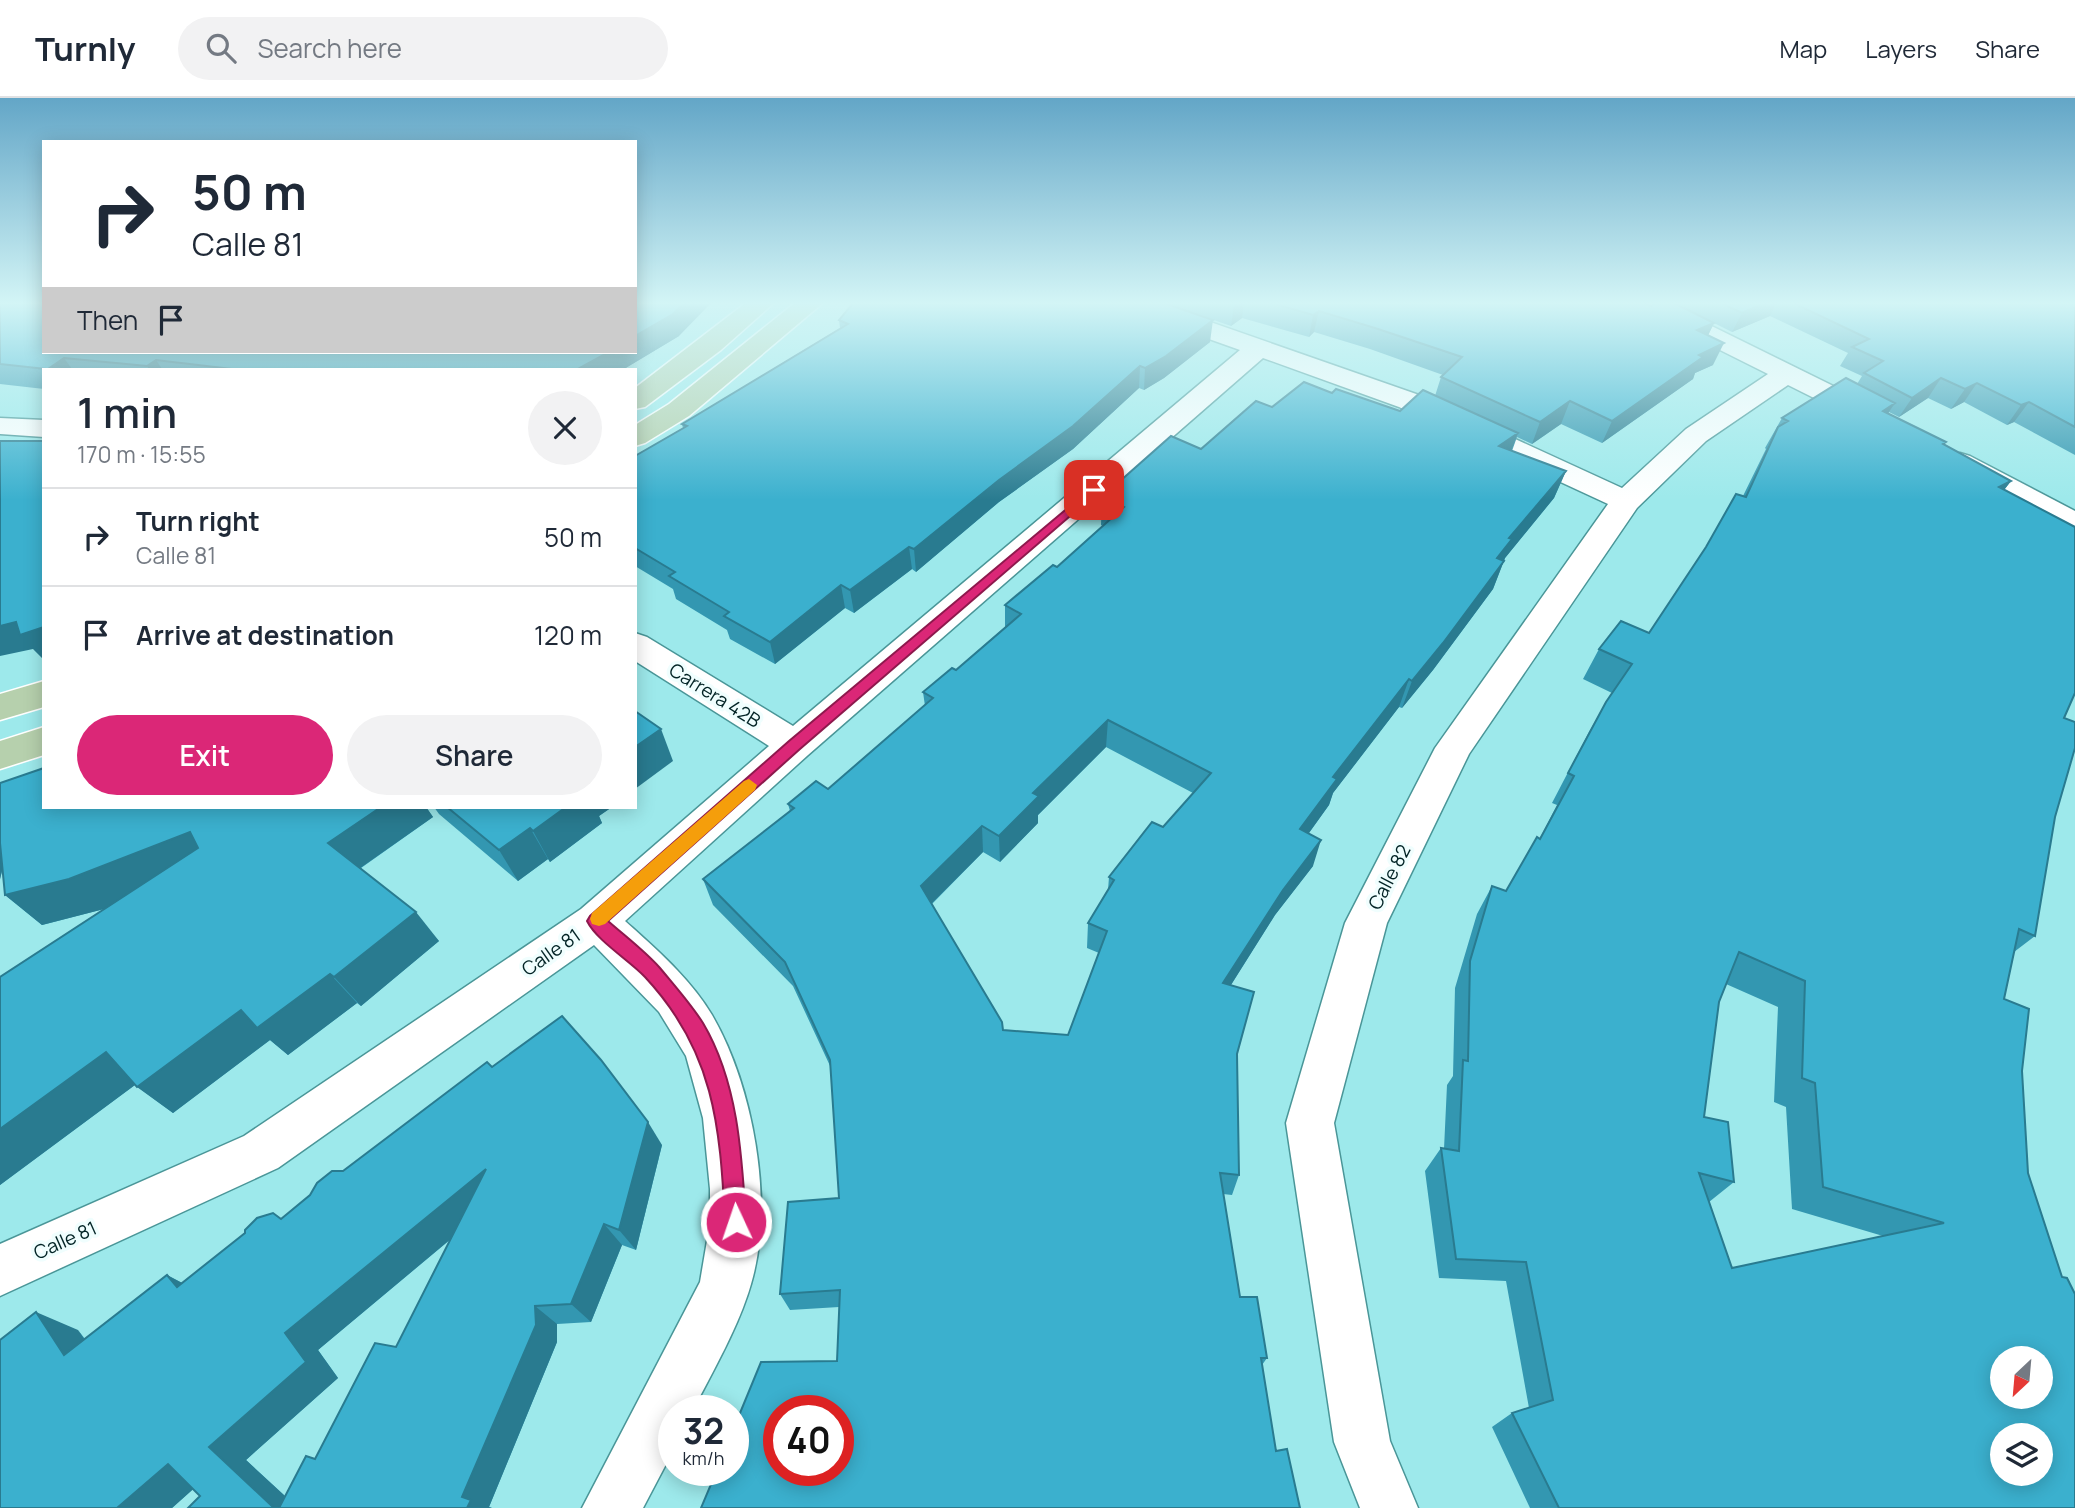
<!DOCTYPE html>
<html lang="en">
<head>
<meta charset="utf-8">
<style>
	body { margin:0; font-family:Manrope,sans-serif; background:#f2f2f3; color:#1f2937; height:100vh; display:flex; flex-direction:column; font-size:26px; white-space:nowrap }
	* { box-sizing:border-box; margin:0 }
	p { font-size:23px; color:#747a83 }
	.icon { flex:none; width:38px; height:38px; fill:none; stroke:currentColor; stroke-width:2; stroke-linecap:round; stroke-linejoin:round }
	.map { position:relative; flex:1; overflow:hidden }
	.details { position:absolute; left:42px; top:270px; width:595px; height:441px; display:flex; flex-direction:column; background:#fff; border-radius:0px; box-shadow:0 4px 18px #0003 }
	.details>* { flex:none }
	.hud { position:absolute; left:42px; top:42px; width:595px; height:214px; border-radius:0px; box-shadow:0 4px 18px #0003; background:#fff; color:#1f2937; overflow:hidden }
	.needle { width:46px; rotate:206deg }
	.buttons { position:absolute; left:1990px; top:1248px; display:grid; gap:14px }
	.buttons a { display:grid; place-items:center; width:63px; height:63px; border-radius:50%; background:#fff; box-shadow:0 4px 18px #0003; font-size:35px }
	.speed { position:absolute; left:658px; top:1297px; display:flex; gap:14px; font-size:35px; font-weight:700; text-align:center }
	.speed>* { display:grid; place-content:center; width:91px; height:91px; border-radius:50%; background:#fff; box-shadow:0 4px 18px #0003; line-height:1 }
	.speed small { font-size:18px; font-weight:400 }
	.speed .limit { border:10px solid #d22; background:#fff; color:#111 }
	.pin { position:absolute; display:grid; place-items:center; width:60px; height:60px; color:#fff; margin:-30px; border-radius:14px; box-shadow:0 4px 10px #0006 }
	.me { position:absolute; width:77px; margin:-38px; rotate:357deg; stroke-linejoin:round; filter:drop-shadow(0 0 5px #0008) }
	.turn { display:flex; align-items:center; gap:24px; height:147px; padding:0 35px; font-size:32px }
	.turn .icon { width:91px; height:91px; stroke-width:2.5 }
	.turn b { display:block; font-size:49px; line-height:60px }
	.then { display:flex; align-items:center; height:66px; padding:0 35px; background:#0003; gap:14px; font-size:26px }
	.round { display:grid; place-items:center; flex:none; width:74px; height:74px; border-radius:37px; background:#f2f2f3 }
	.head { display:flex; align-items:center; justify-content:space-between; height:119px; padding:0 35px }
	h1 { font-size:42px; font-weight:600; line-height:52px }
	.action { display:flex; gap:14px; margin-top:auto; padding:14px 35px }
	.action a { flex:1; height:80px; border-radius:42px; background:#db2777; color:#fff; font-size:28px; font-weight:600; line-height:80px; text-align:center }
	.action a+a { background:#f2f2f3; color:#1f2937 }
	ul { padding:0; list-style:none }
	li { display:flex; align-items:center; gap:21px; height:98px; padding:0 35px; border-top:2px solid #e0e1e3 }
	li div { flex:1 }
	li b { display:block; font-size:26px }
	li em { font-style:normal }
	header { display:flex; align-items:center; gap:42px; box-sizing:border-box; height:98px; padding:0 35px; background:#fff; border-bottom:2px solid #e0e1e3 }
	header strong { font-size:33px }
	nav { display:flex; gap:38px; margin-inline-start:auto; font-size:24px }
	.search { width:490px; height:63px; background:#f2f2f3; display:flex; align-items:center; gap:18px; box-sizing:border-box; padding:0 24px; border-radius:38px; color:#747a83; font-size:26px }
	.map>svg:first-child { display:block }
	.lines { fill:none; stroke-linecap:round; stroke-linejoin:round }
	.minor-casing { stroke:#4a9698; stroke-width:3 }
	.major-casing { stroke:#fff; stroke-width:3 }
	.minor { fill:#fff; fill-rule:evenodd }
	.major { fill:#b6d0ad; fill-rule:evenodd }
	.wall { fill:#3397b1; fill-rule:evenodd }
	.shaded-wall { fill:#297b90 }
	.building { fill:#3bb0ce; stroke:#297b90; stroke-width:2; fill-rule:evenodd }
	.route { fill:#db2777; stroke:#8e194d; stroke-width:2 }
	.slow { fill:#f59e0b }
	.labels { text-anchor:middle; stroke-width:7; stroke-linejoin:round; paint-order:stroke }
	.street-label { font-size:19px; fill:#032426; stroke:#f0fefe }
</style>
</head>
<body>
<header>
<strong>Turnly</strong>
<div class="search"><svg class="icon" aria-label="search" viewBox="0 0 24 24"><circle cx="10" cy="10" r="6"/><path d="M15 15l6 6"/></svg>Search here</div>
<nav><a>Map</a><a>Layers</a><a>Share</a></nav>
</header>
<div class="map">
<svg width="2075" height="1410" viewBox="0 0 2075 1410">
	<rect width="100%" height="100%" fill="#9de9eb"/>
	<g class="lines">
		<defs>
			<g id="minor">
				<path d="M 1116,204 L 1153,204 L 1419,297 L 1622,390 L 1686,331 L 1768,276 L 1634,209 L 1631,204 L 1663,204 L 1880,311 L 1884,317 L 1880,323 L 1870,325 L 1860,323 L 1788,287 L 1706,343 L 1637,410 L 1469,656 L 1387,825 L 1334,1025 L 1390,1343 L 1418,1410 L 1360,1410 L 1334,1344 L 1286,1025 L 1345,825 L 1435,650 L 1608,406 L 1399,309 L 1263,260 L 808,657 L 625,823 C 656,851 690,880 712,917 C 753,988 775,1105 751,1186 C 739,1228 713,1273 693,1312 L 674,1312 L 674,1351 L 643,1410 L 582,1410 L 700,1184 L 710,1125 L 710,1091 L 703,1020 L 686,958 L 659,914 L 594,847 L 278,1070 L 0,1198 L 0,1146 L 244,1038 L 581,811 L 769,648 L 635,563 L 635,535 L 647,539 L 793,628 L 1240,252 L 1119,209 Z"/>
				<path d="M 0,320 L 44,322 L 44,339 L 0,336 Z"/>
				<path d="M 1960,355 L 1970,358 L 2075,413 L 2075,436 L 2064,433 L 1950,370 L 1945,364 L 1950,358 Z"/>
			</g>
			<g id="major">
				<path d="M 747,204 L 775,204 L 721,252 L 645,309 L 635,311 L 635,290 Z"/>
				<path d="M 796,204 L 824,204 L 689,318 L 645,345 L 635,348 L 635,327 L 669,306 Z"/>
				<path d="M 44,583 L 44,609 L 0,622 L 0,596 Z"/>
				<path d="M 44,629 L 44,657 L 0,671 L 0,643 Z"/>
			</g>
		</defs>
		<use href="#minor" class="minor-casing"/>
		<use href="#major" class="major-casing"/>
		<use href="#minor" class="minor"/>
		<use href="#major" class="major"/>
	</g>
	<g class="wall">
		<path d="M 0,204 L 679,238 L 624,271 L 44,271 L 44,291 L 0,286 Z"/>
		<path d="M 1162,204 L 1642,204 L 1651,208 L 1679,208 L 1681,204 L 2075,204 L 2075,357 L 2014,324 L 2007,327 L 1964,304 L 1951,311 L 1928,300 L 1899,319 L 1889,314 L 1888,315 L 2011,383 L 2004,392 L 2064,620 L 2055,719 L 2035,838 L 2014,854 L 2004,901 L 2022,973 L 2028,1075 L 2075,1410 L 1530,1410 L 1492,1329 L 1512,1315 L 1529,1310 L 1506,1183 L 1439,1180 L 1425,1073 L 1441,1050 L 1444,1051 L 1447,987 L 1453,978 L 1455,890 L 1477,816 L 1492,788 L 1506,793 L 1540,740 L 1557,707 L 1552,705 L 1589,634 L 1606,604 L 1612,595 L 1583,581 L 1599,551 L 1649,535 L 1743,398 L 1766,351 L 1765,350 L 1782,320 L 1857,286 L 1862,278 L 1840,268 L 1848,255 L 1770,218 L 1732,234 L 1714,225 L 1708,237 L 1713,267 L 1695,275 L 1693,281 L 1602,345 L 1561,326 L 1532,346 L 1517,339 L 1512,353 L 1566,373 L 1554,400 L 1505,460 L 1493,491 L 1433,572 L 1402,610 L 1399,609 L 1333,695 L 1329,707 L 1309,735 L 1313,768 L 1275,817 L 1231,887 L 1237,956 L 1239,1077 L 1232,1097 L 1223,1096 L 1240,1199 L 1267,1260 L 1262,1267 L 1276,1353 L 1300,1410 L 837,1263 L 839,1209 L 790,1212 L 780,1196 L 839,1100 L 831,970 L 793,888 L 713,807 L 703,781 L 790,713 L 788,706 L 828,691 L 925,608 L 923,594 L 956,572 L 1005,529 L 1005,507 L 1057,469 L 1103,428 L 1101,427 L 1102,399 L 1201,351 L 1272,309 L 1332,295 L 1400,313 L 1435,298 L 1441,279 L 1443,277 L 1370,251 L 1314,234 L 1309,239 L 1242,220 L 1231,228 ZM 1106,649 L 1193,695 L 1163,729 L 1109,779 L 1108,792 L 1088,825 L 1087,850 L 1099,855 L 1068,937 L 1003,932 L 932,806 L 983,754 L 1000,764 L 1038,725 L 1038,717 ZM 1726,886 L 1778,909 L 1774,1004 L 1786,1009 L 1792,1111 L 1883,1138 L 1732,1170 L 1709,1104 L 1734,1084 L 1704,1019 L 1719,904 Z"/>
		<path d="M 839,222 L 1210,244 L 1164,280 L 1144,292 L 1139,290 L 1073,351 L 999,404 L 916,474 L 912,471 L 854,515 L 845,510 L 775,566 L 730,541 L 727,532 L 676,501 L 673,491 L 635,468 L 635,358 L 683,330 L 682,326 L 840,230 Z"/>
		<path d="M 0,685 L 44,709 L 426,709 L 433,719 L 361,770 L 439,843 L 361,908 L 357,905 L 288,957 L 270,942 L 173,1015 L 135,987 L 0,1087 L 0,879 L 104,811 L 42,827 L 5,797 L 3,770 L 0,781 Z"/>
		<path d="M 434,709 L 612,709 L 599,718 L 602,725 L 550,764 L 548,761 L 518,783 L 439,716 Z"/>
		<path d="M 492,969 L 662,1047 L 636,1152 L 622,1147 L 591,1224 L 557,1226 L 557,1244 L 489,1409 L 492,1410 L 188,1410 L 200,1398 L 193,1391 L 172,1410 L 78,1232 L 85,1241 L 167,1177 L 182,1185 L 273,1115 L 281,1121 L 343,1073 ZM 451,1141 L 396,1249 L 315,1361 L 285,1398 L 246,1362 L 338,1280 L 318,1252 Z"/>
	</g>
	<g class="shaded-wall">
		<path d="M 685,204 L 712,204 L 679,238 L 624,271 L 578,271 L 609,254 L 635,254 L 635,238 Z"/>
		<path d="M 1237,204 L 1244,204 L 1242,220 L 1231,228 L 1234,207 Z"/>
		<path d="M 1767,204 L 1777,204 L 1770,218 L 1732,234 L 1742,215 Z"/>
		<path d="M 1319,213 L 1314,234 L 1309,239 L 1313,217 Z"/>
		<path d="M 1213,222 L 1210,244 L 1164,280 L 1144,292 L 1145,270 Z"/>
		<path d="M 1714,225 L 1704,246 L 1697,232 Z"/>
		<path d="M 1724,245 L 1713,267 L 1695,275 L 1693,281 L 1602,345 L 1612,323 L 1699,257 Z"/>
		<path d="M 64,260 L 72,271 L 48,271 Z"/>
		<path d="M 156,262 L 162,271 L 149,271 L 147,268 Z"/>
		<path d="M 1140,268 L 1139,290 L 1073,351 L 999,404 L 916,474 L 914,451 Z"/>
		<path d="M 1941,280 L 1928,300 L 1899,319 L 1912,300 Z"/>
		<path d="M 1977,285 L 1964,304 L 1951,311 L 1965,291 Z"/>
		<path d="M 1570,303 L 1561,326 L 1532,346 L 1540,324 Z"/>
		<path d="M 2029,304 L 2014,324 L 2007,327 L 2021,307 Z"/>
		<path d="M 1895,305 L 1875,335 L 1883,313 Z"/>
		<path d="M 1518,335 L 1508,362 L 1499,348 Z"/>
		<path d="M 1566,373 L 1554,400 L 1505,460 L 1493,491 L 1433,572 L 1402,610 L 1412,583 L 1509,440 Z"/>
		<path d="M 2011,383 L 1987,414 L 1999,389 Z"/>
		<path d="M 909,449 L 912,471 L 854,515 L 850,492 Z"/>
		<path d="M 841,487 L 845,510 L 775,566 L 770,544 Z"/>
		<path d="M 16,524 L 44,529 L 44,562 L 33,551 L 0,558 L 0,528 Z"/>
		<path d="M 1409,581 L 1399,609 L 1333,695 L 1329,707 L 1293,757 L 1300,731 L 1333,679 Z"/>
		<path d="M 1108,622 L 1106,649 L 1038,717 L 1038,725 L 1000,764 L 999,738 L 1033,695 Z"/>
		<path d="M 661,631 L 673,663 L 635,691 L 635,649 Z"/>
		<path d="M 381,709 L 426,709 L 433,719 L 353,775 L 328,745 Z"/>
		<path d="M 566,709 L 612,709 L 599,718 L 602,725 L 550,764 L 533,733 Z"/>
		<path d="M 0,723 L 11,733 L 0,781 Z"/>
		<path d="M 982,728 L 983,754 L 924,813 L 921,788 Z"/>
		<path d="M 530,730 L 548,761 L 518,783 L 499,752 Z"/>
		<path d="M 190,734 L 219,765 L 104,811 L 42,827 L 5,797 Z"/>
		<path d="M 1321,742 L 1313,768 L 1275,817 L 1217,909 L 1223,885 L 1283,792 Z"/>
		<path d="M 416,814 L 439,843 L 361,908 L 334,879 Z"/>
		<path d="M 330,876 L 357,905 L 288,957 L 270,942 L 173,1015 L 137,989 L 241,912 Z"/>
		<path d="M 106,954 L 143,981 L 0,1087 L 0,1031 Z"/>
		<path d="M 648,1024 L 662,1047 L 636,1152 L 619,1132 Z"/>
		<path d="M 486,1071 L 508,1093 L 318,1252 L 338,1280 L 246,1362 L 298,1410 L 274,1410 L 209,1349 L 285,1235 Z"/>
		<path d="M 604,1126 L 622,1147 L 591,1224 L 571,1206 Z"/>
		<path d="M 167,1177 L 203,1196 L 177,1189 Z"/>
		<path d="M 535,1208 L 557,1226 L 557,1244 L 489,1409 L 492,1410 L 467,1410 L 462,1399 Z"/>
		<path d="M 36,1214 L 78,1232 L 106,1273 L 64,1257 Z"/>
		<path d="M 168,1366 L 208,1378 L 172,1410 L 117,1410 Z"/>
	</g>
	<g class="building">
		<path d="M 0,204 L 44,204 L 44,254 L 609,254 L 578,271 L 232,271 L 156,262 L 147,268 L 64,260 L 48,271 L 46,271 L 0,266 Z"/>
		<path d="M 635,204 L 685,204 L 673,216 L 635,238 Z"/>
		<path d="M 854,204 L 1161,204 L 1213,222 L 1166,258 L 1145,270 L 1140,268 L 1073,328 L 999,382 L 914,451 L 909,449 L 850,492 L 841,487 L 770,544 L 724,518 L 729,514 L 669,478 L 675,474 L 635,450 L 635,358 L 687,328 L 682,326 L 848,226 L 839,222 Z"/>
		<path d="M 1268,204 L 1642,204 L 1651,208 L 1657,204 L 1672,204 L 1714,225 L 1697,232 L 1724,245 L 1699,257 L 1703,259 L 1612,323 L 1570,303 L 1540,324 L 1441,279 L 1462,259 L 1375,230 L 1319,213 L 1313,217 Z"/>
		<path d="M 1719,204 L 1767,204 L 1742,215 Z"/>
		<path d="M 1791,204 L 2075,204 L 2075,329 L 2029,304 L 2021,307 L 1977,285 L 1965,291 L 1941,280 L 1912,300 L 1864,275 L 1883,263 L 1852,249 L 1869,241 Z"/>
		<path d="M 1846,280 L 1895,305 L 1883,313 L 1946,344 L 1943,346 L 2011,383 L 1999,389 L 2075,429 L 2075,595 L 2064,620 L 2075,624 L 2075,650 L 2055,719 L 2035,838 L 2019,831 L 2004,901 L 2029,911 L 2022,973 L 2028,1075 L 2062,1179 L 2067,1180 L 2075,1196 L 2075,1410 L 1559,1410 L 1512,1315 L 1553,1302 L 1526,1164 L 1456,1161 L 1441,1050 L 1459,1053 L 1463,962 L 1468,963 L 1470,863 L 1492,788 L 1506,793 L 1537,739 L 1540,741 L 1574,678 L 1568,675 L 1606,604 L 1632,566 L 1599,551 L 1621,523 L 1649,535 L 1706,449 L 1736,396 L 1746,399 L 1778,329 L 1788,323 L 1782,320 ZM 1739,854 L 1805,883 L 1802,980 L 1815,985 L 1823,1089 L 1944,1125 L 1732,1170 L 1699,1075 L 1734,1084 L 1728,1024 L 1704,1019 L 1719,904 ZM 2002,1260 L 2040,1260 L 2040,1298 L 2002,1298 ZM 2002,1337 L 2040,1337 L 2040,1376 L 2002,1376 Z"/>
		<path d="M 1304,284 L 1332,295 L 1336,291 L 1400,313 L 1423,292 L 1518,335 L 1499,348 L 1566,373 L 1509,440 L 1512,441 L 1497,460 L 1504,463 L 1443,545 L 1412,583 L 1409,581 L 1333,679 L 1337,681 L 1300,731 L 1321,742 L 1283,792 L 1223,885 L 1254,894 L 1237,956 L 1239,1077 L 1220,1075 L 1240,1199 L 1257,1199 L 1267,1260 L 1261,1260 L 1276,1353 L 1287,1351 L 1300,1410 L 701,1410 L 717,1372 L 733,1372 L 733,1332 L 761,1264 L 837,1263 L 840,1192 L 780,1196 L 788,1104 L 839,1100 L 830,962 L 785,864 L 703,781 L 794,710 L 788,706 L 816,683 L 828,691 L 933,600 L 923,594 L 952,570 L 956,572 L 1021,516 L 1005,507 L 1053,467 L 1057,469 L 1124,409 L 1102,399 L 1171,338 L 1201,351 L 1256,303 L 1272,309 ZM 1108,622 L 1211,675 L 1163,729 L 1152,724 L 1109,779 L 1114,782 L 1088,825 L 1107,833 L 1068,937 L 1003,932 L 1002,924 L 921,788 L 982,728 L 999,738 L 1039,698 L 1033,695 ZM 779,1312 L 838,1312 L 838,1372 L 779,1372 Z"/>
		<path d="M 0,343 L 44,343 L 44,529 L 20,537 L 16,524 L 0,528 Z"/>
		<path d="M 635,613 L 661,631 L 635,649 Z"/>
		<path d="M 44,670 L 44,709 L 381,709 L 328,745 L 416,814 L 334,879 L 330,876 L 257,930 L 241,912 L 137,989 L 106,954 L 0,1031 L 0,879 L 198,750 L 190,734 L 69,781 L 5,797 L 0,745 L 0,685 Z"/>
		<path d="M 447,709 L 566,709 L 533,733 L 530,730 L 499,752 Z"/>
		<path d="M 562,918 L 601,962 L 648,1024 L 619,1132 L 604,1126 L 571,1206 L 535,1208 L 536,1227 L 462,1399 L 471,1402 L 467,1410 L 279,1410 L 306,1358 L 315,1361 L 375,1245 L 396,1249 L 486,1071 L 285,1235 L 306,1264 L 209,1349 L 274,1410 L 188,1410 L 200,1398 L 168,1366 L 117,1410 L 0,1410 L 0,1242 L 36,1214 L 64,1257 L 167,1177 L 177,1189 L 245,1135 L 245,1132 L 257,1120 L 273,1115 L 281,1121 L 310,1097 L 317,1085 L 332,1073 L 343,1073 L 487,964 L 492,969 Z"/>
	</g>
	<linearGradient id="sky" x2="0" y2="1"><stop stop-color="#63a6c7"/><stop offset="0.51" stop-color="#d3f5f6"/><stop offset="1" stop-color="#d3f5f6" stop-opacity="0"/></linearGradient>
	<rect width="2075" height="402" fill="url(#sky)"/>
	<path class="route" d="M 1094,388 L 1098,389 L 1098,394 L 800,651 L 608,823 C 625,838 645,853 660,870 C 674,887 691,906 703,925 C 738,984 742,1057 746,1124 L 743,1131 L 736,1134 L 728,1131 L 725,1124 C 720,1027 714,953 645,879 C 629,862 597,843 587,823 L 590,818 L 789,643 Z"/>
	<path class="slow" d="M 749,681 L 757,687 L 755,692 L 605,826 L 599,828 L 592,826 L 590,821 L 592,815 L 744,683 Z"/>
	<g class="labels">
		<g class="street-label">
			<text transform="translate(715 597) rotate(32)" y="7">Carrera 42B</text>
			<text transform="translate(1389 779) rotate(-63)" y="7">Calle 82</text>
			<text transform="translate(551 854) rotate(-35)" y="7">Calle 81</text>
			<text transform="translate(65 1142) rotate(-24)" y="7">Calle 81</text>
		</g>
	</g>
</svg>
<div class="buttons">
<a><svg class="needle" viewBox="-14 -14 28 28"><path d="M0-13l5 13h-10z" fill="#e53935"/><path d="M0 13l5-13h-10z" fill="#747a83"/></svg></a>
<a><svg class="icon" aria-label="layers" viewBox="0 0 24 24"><path d="M12 4l9 5-9 5-9-5zM3 14l9 5 9-5"/></svg></a>
</div>
<div class="speed"><div>32<small>km/h</small></div><div class="limit">40</div></div>
<div class="pin" style="left:1094px;top:392px;background:#d93025"><svg class="icon" aria-label="arrive" viewBox="0 0 24 24"><path d="M6 21V4h12l-3 4 3 4H6"/></svg></div>
<svg class="me" style="left:736px;top:1124px" viewBox="-20 -20 40 40"><circle r="17" fill="#db2777" stroke="#fff" stroke-width="3"/><path d="M0-11L8 9 0 5-8 9z" fill="#fff"/></svg>
<div class="hud">
<div class="turn"><svg class="icon" aria-label="right" viewBox="0 0 24 24"><path d="M7 20v-9h11M14 6l5 5-5 5"/></svg><div><b>50 m</b>Calle 81</div></div>
<div class="then">Then<svg class="icon" aria-label="arrive" viewBox="0 0 24 24"><path d="M6 21V4h12l-3 4 3 4H6"/></svg></div>
</div>
<section class="details">
<div class="head"><div><h1>1 min</h1><p>170 m · 15:55</p></div><a class="round"><svg class="icon" aria-label="close" viewBox="0 0 24 24"><path d="M6 6l12 12M18 6L6 18"/></svg></a></div>
<ul>
<li><svg class="icon" aria-label="right" viewBox="0 0 24 24"><path d="M7 20v-9h11M14 6l5 5-5 5"/></svg><div><b>Turn right</b><p>Calle 81</p></div><em>50 m</em></li>
<li><svg class="icon" aria-label="arrive" viewBox="0 0 24 24"><path d="M6 21V4h12l-3 4 3 4H6"/></svg><div><b>Arrive at destination</b></div><em>120 m</em></li>
</ul>
<div class="action"><a>Exit</a><a>Share</a></div>
</section>
</div>
</body>
</html>
